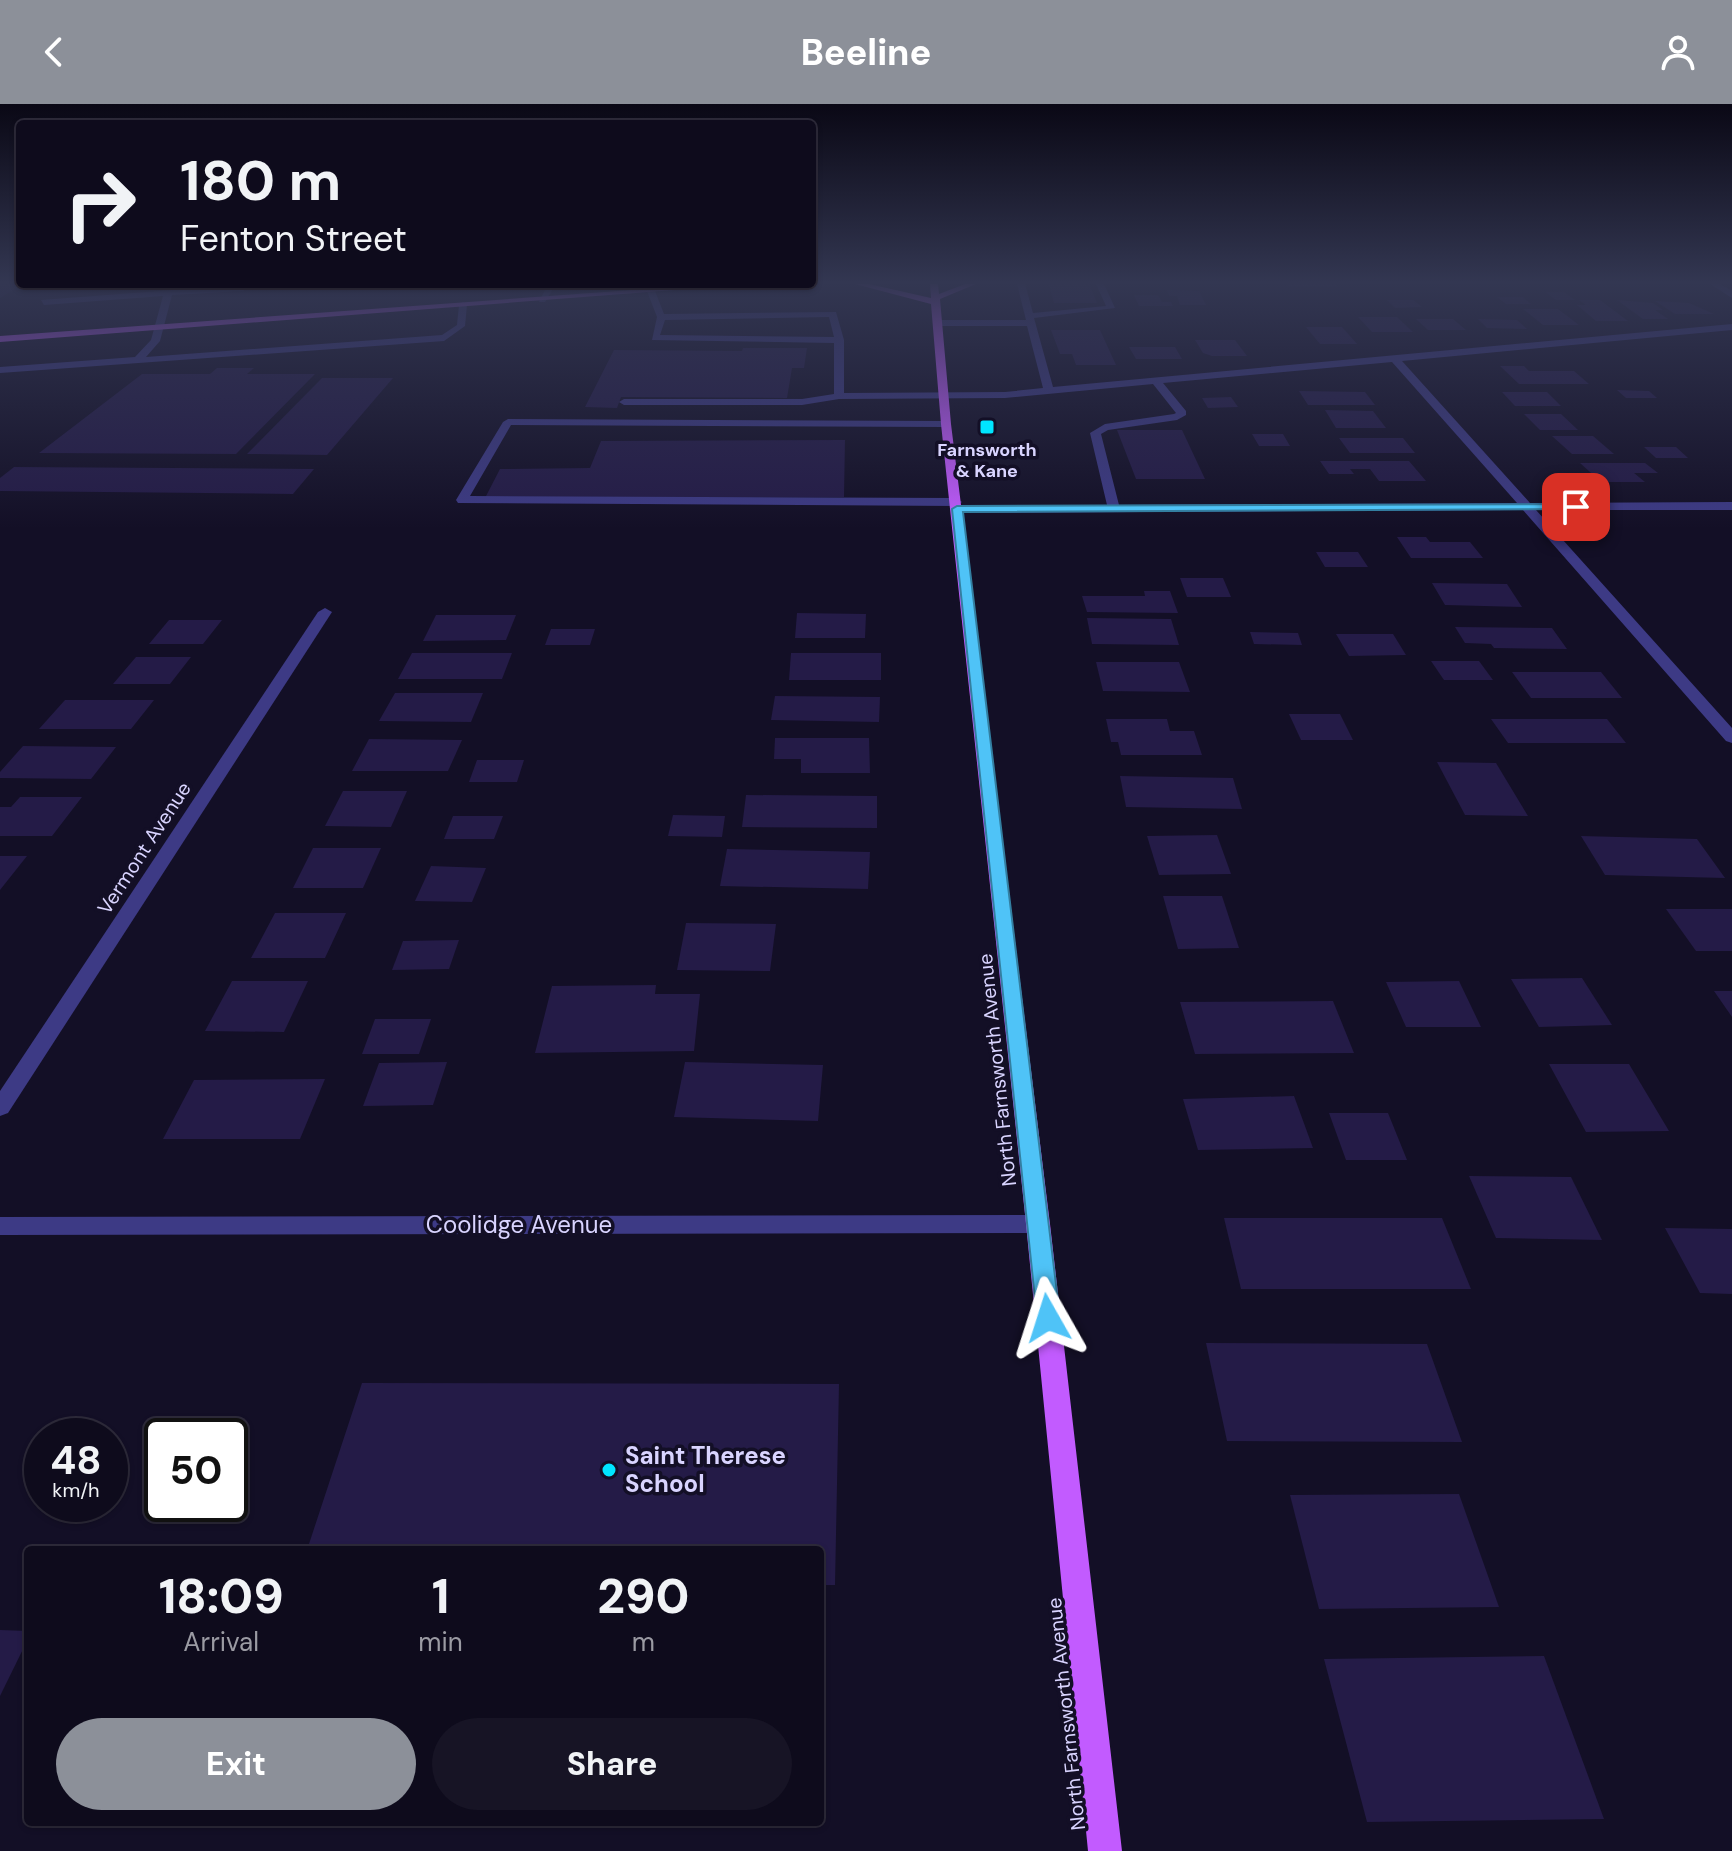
<!DOCTYPE html>
<html lang="en">
<head>
<meta charset="utf-8">
<style>
	body { margin:0; font-family:"DM Sans",sans-serif; background:#171425; color:#f1f3f6; height:100vh; display:flex; flex-direction:column; font-size:30px; white-space:nowrap }
	* { box-sizing:border-box; margin:0 }
	p { font-size:26px; color:#9b9ba3 }
	.icon { flex:none; width:44px; height:44px; fill:none; stroke:currentColor; stroke-width:2; stroke-linecap:round; stroke-linejoin:round }
	.map { position:relative; flex:1; overflow:hidden }
	.sheet { position:absolute; left:24px; top:1442px; width:800px; height:280px; display:flex; flex-direction:column; background:#0e0b1c; border-radius:8px; box-shadow:0 2px 6px #0004,0 0 0 2px #2e2b3b }
	.sheet>* { flex:none }
	.banner { position:absolute; left:16px; top:16px; width:800px; height:168px; border-radius:8px; box-shadow:0 2px 6px #0004,0 0 0 2px #2e2b3b; background:#0e0b1c; color:#f1f3f6; overflow:hidden }
	.speed { position:absolute; left:24px; top:1314px; display:flex; gap:16px; font-size:40px; font-weight:700; text-align:center }
	.speed>* { display:grid; place-content:center; width:104px; height:104px; border-radius:50%; background:#0e0b1c; box-shadow:0 2px 6px #0004,0 0 0 2px #2e2b3b; line-height:1 }
	.speed small { font-size:20px; font-weight:400 }
	.speed .limit { border:4px solid #111; border-radius:12px; background:#fff; color:#111 }
	.pin { position:absolute; display:grid; place-items:center; width:68px; height:68px; color:#fff; margin:-34px; border-radius:16px; box-shadow:0 4px 12px #0006 }
	.me { position:absolute; width:88px; margin:-44px; rotate:354deg; stroke-linejoin:round; filter:drop-shadow(0 0 6px #0008) }
	.turn { display:flex; align-items:center; gap:28px; height:168px; padding:0 32px; font-size:36px }
	.turn .icon { width:104px; height:104px; stroke-width:2.5 }
	.turn b { display:block; font-size:56px; line-height:68px }
	.eta { display:flex; justify-content:space-evenly; align-items:center; height:136px; text-align:center }
	.eta b { font-size:48px; font-weight:800; line-height:56px }
	.action { display:flex; gap:16px; margin-top:auto; padding:16px 32px }
	.action a { flex:1; height:92px; border-radius:48px; background:#8c9099; color:#fff; font-size:32px; font-weight:800; line-height:92px; text-align:center }
	.action a+a { background:#171425; color:#f1f3f6 }
	header { display:flex; justify-content:space-between; align-items:center; height:104px; padding:0 32px; background:#8c9099; color:#fff; font-size:36px; font-weight:800 }
	.map>svg:first-child { display:block }
	.building { fill:#241b47 }
	.lines { fill:none; stroke-linecap:round; stroke-linejoin:round }
	.minor { fill:#3d3a85; fill-rule:evenodd }
	.major { fill:#c25bff; fill-rule:evenodd }
	.route { fill:#4fc3f7; stroke:#337fa1; stroke-width:2 }
	.poi-dot { fill:#00e5ff; stroke:#130f26; stroke-width:3 }
	.labels { text-anchor:middle; stroke-width:7; stroke-linejoin:round; paint-order:stroke }
	.far-poi-label { font-size:18px; font-weight:bold; fill:#d9d4ff; stroke:#130f26 }
	.street-label { font-size:20px; fill:#d9d4ff; stroke:#130f26 }
	.near-street-label { font-size:24px; fill:#d9d4ff; stroke:#130f26 }
	.near-poi-label { font-size:24px; font-weight:bold; fill:#d9d4ff; stroke:#130f26; text-anchor:start }
</style>
</head>
<body>
<header><svg class="icon" aria-label="back" viewBox="0 0 24 24"><path d="M15 5l-7 7 7 7"/></svg>Beeline<svg class="icon" aria-label="person" viewBox="0 0 24 24"><circle cx="12" cy="8" r="4"/><path d="M4 21q1-7 8-7t8 7"/></svg></header>
<div class="map">
<svg width="1732" height="1747" viewBox="0 0 1732 1747">
	<rect width="100%" height="100%" fill="#130f26"/>
	<g class="building">
		<path d="M 0,180 L 23,180 L 0,194 Z"/>
		<path d="M 1049,180 L 1089,180 L 1097,199 L 1054,199 Z"/>
		<path d="M 1287,180 L 1335,180 L 1338,183 L 1290,183 Z"/>
		<path d="M 1167,186 L 1199,187 L 1206,201 L 1180,201 L 1177,192 L 1169,192 Z"/>
		<path d="M 1545,188 L 1564,188 L 1575,196 L 1556,196 Z"/>
		<path d="M 1134,191 L 1158,191 L 1162,198 L 1171,198 L 1173,202 L 1139,202 Z"/>
		<path d="M 1497,193 L 1523,193 L 1531,200 L 1506,200 Z"/>
		<path d="M 1387,196 L 1413,196 L 1422,203 L 1395,204 Z"/>
		<path d="M 1579,196 L 1600,196 L 1628,217 L 1596,217 L 1577,201 L 1586,201 Z"/>
		<path d="M 1617,196 L 1653,199 L 1663,206 L 1655,206 L 1668,215 L 1643,215 Z"/>
		<path d="M 1655,197 L 1689,199 L 1714,210 L 1675,210 Z"/>
		<path d="M 1523,205 L 1558,205 L 1579,221 L 1543,221 Z"/>
		<path d="M 1358,213 L 1397,213 L 1413,228 L 1372,228 Z"/>
		<path d="M 1416,215 L 1453,215 L 1466,226 L 1428,226 Z"/>
		<path d="M 1478,215 L 1517,216 L 1527,225 L 1487,224 Z"/>
		<path d="M 1306,223 L 1342,223 L 1357,240 L 1320,240 Z"/>
		<path d="M 1051,226 L 1100,226 L 1116,261 L 1076,261 L 1072,250 L 1060,250 Z"/>
		<path d="M 1195,236 L 1235,236 L 1247,252 L 1212,252 L 1203,249 Z"/>
		<path d="M 1129,243 L 1175,243 L 1182,255 L 1136,255 Z"/>
		<path d="M 743,244 L 807,244 L 804,264 L 792,264 L 787,294 L 621,293 L 617,304 L 585,303 L 614,246 L 742,247 Z"/>
		<path d="M 1500,262 L 1524,262 L 1529,267 L 1574,267 L 1589,280 L 1519,280 Z"/>
		<path d="M 217,264 L 254,264 L 247,270 L 315,270 L 236,350 L 39,349 L 142,270 L 210,270 Z"/>
		<path d="M 322,274 L 393,274 L 327,351 L 247,350 Z"/>
		<path d="M 1617,286 L 1649,287 L 1657,294 L 1626,294 Z"/>
		<path d="M 1299,287 L 1365,288 L 1375,301 L 1308,301 Z"/>
		<path d="M 1502,288 L 1547,288 L 1561,302 L 1515,302 Z"/>
		<path d="M 1231,293 L 1238,303 L 1208,304 L 1202,294 Z"/>
		<path d="M 1325,306 L 1373,307 L 1386,324 L 1336,324 Z"/>
		<path d="M 1524,310 L 1561,310 L 1578,326 L 1540,326 Z"/>
		<path d="M 1117,326 L 1182,326 L 1205,375 L 1136,375 Z"/>
		<path d="M 1252,330 L 1283,330 L 1290,342 L 1259,342 Z"/>
		<path d="M 1552,332 L 1593,332 L 1614,350 L 1572,350 Z"/>
		<path d="M 1339,334 L 1403,334 L 1415,349 L 1350,349 Z"/>
		<path d="M 845,336 L 844,393 L 485,394 L 500,365 L 590,364 L 601,337 Z"/>
		<path d="M 1644,343 L 1676,343 L 1688,354 L 1656,354 Z"/>
		<path d="M 1320,357 L 1409,357 L 1426,377 L 1379,377 L 1370,365 L 1350,365 L 1354,370 L 1329,370 Z"/>
		<path d="M 1580,359 L 1645,359 L 1658,369 L 1634,369 L 1645,378 L 1601,378 Z"/>
		<path d="M 14,363 L 314,365 L 293,390 L 0,387 L 0,374 Z"/>
		<path d="M 1397,433 L 1426,433 L 1430,438 L 1470,438 L 1483,454 L 1411,454 Z"/>
		<path d="M 1316,448 L 1358,448 L 1368,463 L 1325,463 Z"/>
		<path d="M 1180,474 L 1223,474 L 1231,493 L 1187,493 Z"/>
		<path d="M 1432,479 L 1507,480 L 1522,503 L 1445,501 Z"/>
		<path d="M 1144,487 L 1170,487 L 1178,509 L 1087,508 L 1082,492 L 1145,492 Z"/>
		<path d="M 797,509 L 866,510 L 865,534 L 795,534 Z"/>
		<path d="M 436,511 L 516,511 L 506,536 L 423,537 Z"/>
		<path d="M 1087,514 L 1171,515 L 1179,541 L 1092,540 Z"/>
		<path d="M 169,516 L 222,516 L 203,540 L 149,540 Z"/>
		<path d="M 1455,523 L 1552,524 L 1567,545 L 1494,544 L 1491,540 L 1465,539 Z"/>
		<path d="M 551,525 L 595,525 L 590,541 L 545,541 Z"/>
		<path d="M 1250,528 L 1298,529 L 1302,541 L 1254,540 Z"/>
		<path d="M 1336,530 L 1393,530 L 1406,551 L 1349,552 Z"/>
		<path d="M 412,549 L 512,549 L 502,575 L 398,575 Z"/>
		<path d="M 791,549 L 881,549 L 881,576 L 789,576 Z"/>
		<path d="M 136,553 L 191,553 L 170,580 L 113,580 Z"/>
		<path d="M 1431,557 L 1479,557 L 1493,576 L 1444,576 Z"/>
		<path d="M 1096,558 L 1179,558 L 1190,588 L 1103,587 Z"/>
		<path d="M 1512,568 L 1601,568 L 1622,594 L 1531,594 Z"/>
		<path d="M 395,589 L 483,589 L 471,618 L 379,617 Z"/>
		<path d="M 775,592 L 880,593 L 879,618 L 771,616 Z"/>
		<path d="M 65,596 L 154,596 L 131,625 L 39,625 Z"/>
		<path d="M 1289,610 L 1340,610 L 1353,636 L 1301,636 Z"/>
		<path d="M 1106,615 L 1167,615 L 1170,627 L 1194,627 L 1202,651 L 1121,651 L 1118,638 L 1111,638 Z"/>
		<path d="M 1491,615 L 1607,615 L 1626,639 L 1508,639 Z"/>
		<path d="M 775,634 L 869,634 L 870,669 L 801,669 L 801,655 L 774,655 Z"/>
		<path d="M 369,635 L 462,636 L 448,667 L 352,667 Z"/>
		<path d="M 23,642 L 116,643 L 91,675 L 0,674 L 0,668 Z"/>
		<path d="M 477,656 L 524,656 L 517,678 L 469,678 Z"/>
		<path d="M 1437,658 L 1496,659 L 1528,712 L 1465,711 Z"/>
		<path d="M 1120,672 L 1233,674 L 1242,705 L 1126,703 Z"/>
		<path d="M 343,687 L 407,687 L 391,723 L 325,722 Z"/>
		<path d="M 746,691 L 877,692 L 877,724 L 742,723 Z"/>
		<path d="M 20,693 L 82,693 L 52,732 L 0,732 L 0,703 L 11,703 Z"/>
		<path d="M 673,711 L 725,712 L 722,733 L 668,732 Z"/>
		<path d="M 453,712 L 503,712 L 494,735 L 444,735 Z"/>
		<path d="M 1217,731 L 1231,770 L 1159,771 L 1147,732 Z"/>
		<path d="M 1581,732 L 1697,735 L 1725,774 L 1605,771 Z"/>
		<path d="M 313,744 L 381,744 L 363,784 L 293,784 Z"/>
		<path d="M 727,745 L 870,748 L 868,785 L 720,782 Z"/>
		<path d="M 0,752 L 27,752 L 0,786 Z"/>
		<path d="M 431,762 L 486,764 L 472,798 L 415,797 Z"/>
		<path d="M 1163,792 L 1222,792 L 1239,844 L 1178,845 Z"/>
		<path d="M 1666,805 L 1732,805 L 1732,847 L 1696,847 Z"/>
		<path d="M 275,809 L 346,809 L 325,854 L 251,854 Z"/>
		<path d="M 686,819 L 776,820 L 770,867 L 677,866 Z"/>
		<path d="M 459,836 L 449,865 L 392,866 L 403,837 Z"/>
		<path d="M 1582,874 L 1612,921 L 1539,923 L 1511,875 Z"/>
		<path d="M 232,877 L 308,877 L 284,928 L 205,927 Z"/>
		<path d="M 1459,877 L 1481,923 L 1406,923 L 1386,878 Z"/>
		<path d="M 656,881 L 655,890 L 700,890 L 694,947 L 535,949 L 552,882 Z"/>
		<path d="M 1714,887 L 1732,887 L 1732,913 Z"/>
		<path d="M 1333,897 L 1354,949 L 1195,950 L 1180,898 Z"/>
		<path d="M 375,915 L 431,915 L 419,950 L 362,950 Z"/>
		<path d="M 447,958 L 433,1001 L 363,1002 L 379,959 Z"/>
		<path d="M 685,958 L 823,961 L 818,1017 L 674,1013 Z"/>
		<path d="M 1549,960 L 1629,960 L 1669,1027 L 1586,1028 Z"/>
		<path d="M 325,975 L 300,1035 L 163,1035 L 194,976 Z"/>
		<path d="M 1294,992 L 1313,1044 L 1198,1046 L 1183,995 Z"/>
		<path d="M 1329,1009 L 1388,1009 L 1407,1056 L 1346,1056 Z"/>
		<path d="M 1469,1072 L 1571,1073 L 1602,1136 L 1496,1134 Z"/>
		<path d="M 1224,1114 L 1442,1114 L 1471,1185 L 1241,1185 Z"/>
		<path d="M 1665,1124 L 1732,1125 L 1732,1190 L 1700,1189 Z"/>
		<path d="M 1206,1239 L 1427,1240 L 1462,1338 L 1227,1337 Z"/>
		<path d="M 362,1279 L 839,1280 L 835,1481 L 820,1481 L 820,1446 L 307,1446 Z"/>
		<path d="M 1459,1390 L 1499,1503 L 1319,1505 L 1290,1391 Z"/>
		<path d="M 0,1526 L 28,1527 L 28,1535 L 0,1592 Z"/>
		<path d="M 1544,1552 L 1604,1715 L 1367,1718 L 1324,1555 Z"/>
	</g>
	<g class="lines">
		<g class="minor">
			<path d="M 253,180 L 243,187 L 172,191 L 160,237 L 146,253 L 442,231 L 457,221 L 459,201 L 463,198 L 467,201 L 465,222 L 444,237 L 0,269 L 0,263 L 135,253 L 151,236 L 163,192 L 44,201 L 41,196 Z"/>
			<path d="M 548,180 L 556,180 L 545,198 L 539,198 Z"/>
			<path d="M 1017,180 L 1025,180 L 1033,209 L 1106,202 L 1096,180 L 1104,180 L 1115,204 L 1034,214 L 1053,283 L 1732,220 L 1732,226 L 1402,257 L 1530,399 L 1732,398 L 1732,406 L 1536,406 L 1732,624 L 1732,639 L 1726,637 L 1523,406 L 957,409 L 951,405 L 957,401 L 1107,401 L 1090,329 L 1105,320 L 1174,310 L 1176,309 L 1153,280 L 1005,294 L 839,295 L 802,301 L 624,301 L 619,298 L 624,295 L 802,295 L 834,290 L 834,239 L 652,236 L 657,213 L 647,187 L 651,184 L 655,187 L 664,210 L 836,208 L 844,236 L 844,289 L 1005,288 L 1043,284 L 1027,222 L 937,222 L 933,219 L 937,216 L 1026,216 ZM 829,213 L 834,233 L 660,231 L 665,216 ZM 1392,258 L 1517,399 L 1119,401 L 1101,330 L 1108,326 L 1177,316 L 1186,311 L 1186,307 L 1163,279 Z"/>
			<path d="M 1710,180 L 1720,180 L 1732,187 L 1732,194 Z"/>
			<path d="M 508,315 L 946,317 L 951,320 L 946,323 L 511,321 L 470,392 L 956,394 L 962,398 L 956,402 L 458,399 L 456,396 L 503,318 Z"/>
			<path d="M 325,504 L 332,508 L 8,1009 L 0,1012 L 0,987 L 318,508 Z"/>
			<path d="M 1038,1111 L 1047,1114 L 1050,1120 L 1047,1126 L 1038,1129 L 0,1131 L 0,1113 Z"/>
		</g>
		<g class="major">
			<path d="M 715,180 L 753,180 L 0,238 L 0,232 Z"/>
			<path d="M 855,180 L 869,180 L 931,194 L 930,180 L 938,180 L 939,190 L 965,180 L 976,180 L 940,195 L 951,320 L 1050,1120 L 1122,1747 L 1088,1747 L 1026,1120 L 941,320 L 931,200 Z"/>
		</g>
	</g>
	<linearGradient id="sky" x2="0" y2="1"><stop stop-color="#0a0815"/><stop offset="0.42" stop-color="#333752"/><stop offset="1" stop-color="#333752" stop-opacity="0"/></linearGradient>
	<rect width="1732" height="425" fill="url(#sky)"/>
	<path class="route" d="M 1576,400 L 1582,403 L 1580,405 L 963,408 L 1060,1214 L 1057,1221 L 1048,1223 L 1040,1221 L 1037,1214 L 952,405 L 957,402 Z"/>
	<g class="poi-dot">
		<rect x="979" y="315" width="16" height="16" rx="4"/>
		<circle cx="609" cy="1366" r="8"/>
	</g>
	<g class="labels">
		<g class="far-poi-label">
			<text x="987" y="352">Farnsworth<tspan x="987" dy="21">&amp; Kane</tspan></text>
		</g>
		<g class="street-label">
			<text transform="translate(144 744) rotate(-57)" y="7">Vermont Avenue</text>
			<text transform="translate(997 966) rotate(-96)" y="7">North Farnsworth Avenue</text>
			<text transform="translate(1066 1610) rotate(-96)" y="7">North Farnsworth Avenue</text>
		</g>
		<g class="near-street-label">
			<text x="519" y="1129">Coolidge Avenue</text>
		</g>
		<g class="near-poi-label">
			<text x="625" y="1360">Saint Therese<tspan x="625" dy="28">School</tspan></text>
		</g>
	</g>
</svg>
<div class="speed"><div>48<small>km/h</small></div><div class="limit">50</div></div>
<div class="pin" style="left:1576px;top:403px;background:#d93025"><svg class="icon" aria-label="arrive" viewBox="0 0 24 24"><path d="M6 21V4h12l-3 4 3 4H6"/></svg></div>
<svg class="me" style="left:1048px;top:1214px" viewBox="-20 -20 40 40"><path d="M0-17L14 15 0 8-14 15z" fill="#4fc3f7" stroke="#fff" stroke-width="4"/></svg>
<div class="banner">
<div class="turn"><svg class="icon" aria-label="right" viewBox="0 0 24 24"><path d="M7 20v-9h11M14 6l5 5-5 5"/></svg><div><b>180 m</b>Fenton Street</div></div>
</div>
<section class="sheet">
<div class="eta">
<div><b>18:09</b><p>Arrival</p></div>
<div><b>1</b><p>min</p></div>
<div><b>290</b><p>m</p></div>
</div>
<div class="action"><a>Exit</a><a>Share</a></div>
</section>
</div>
</body>
</html>
